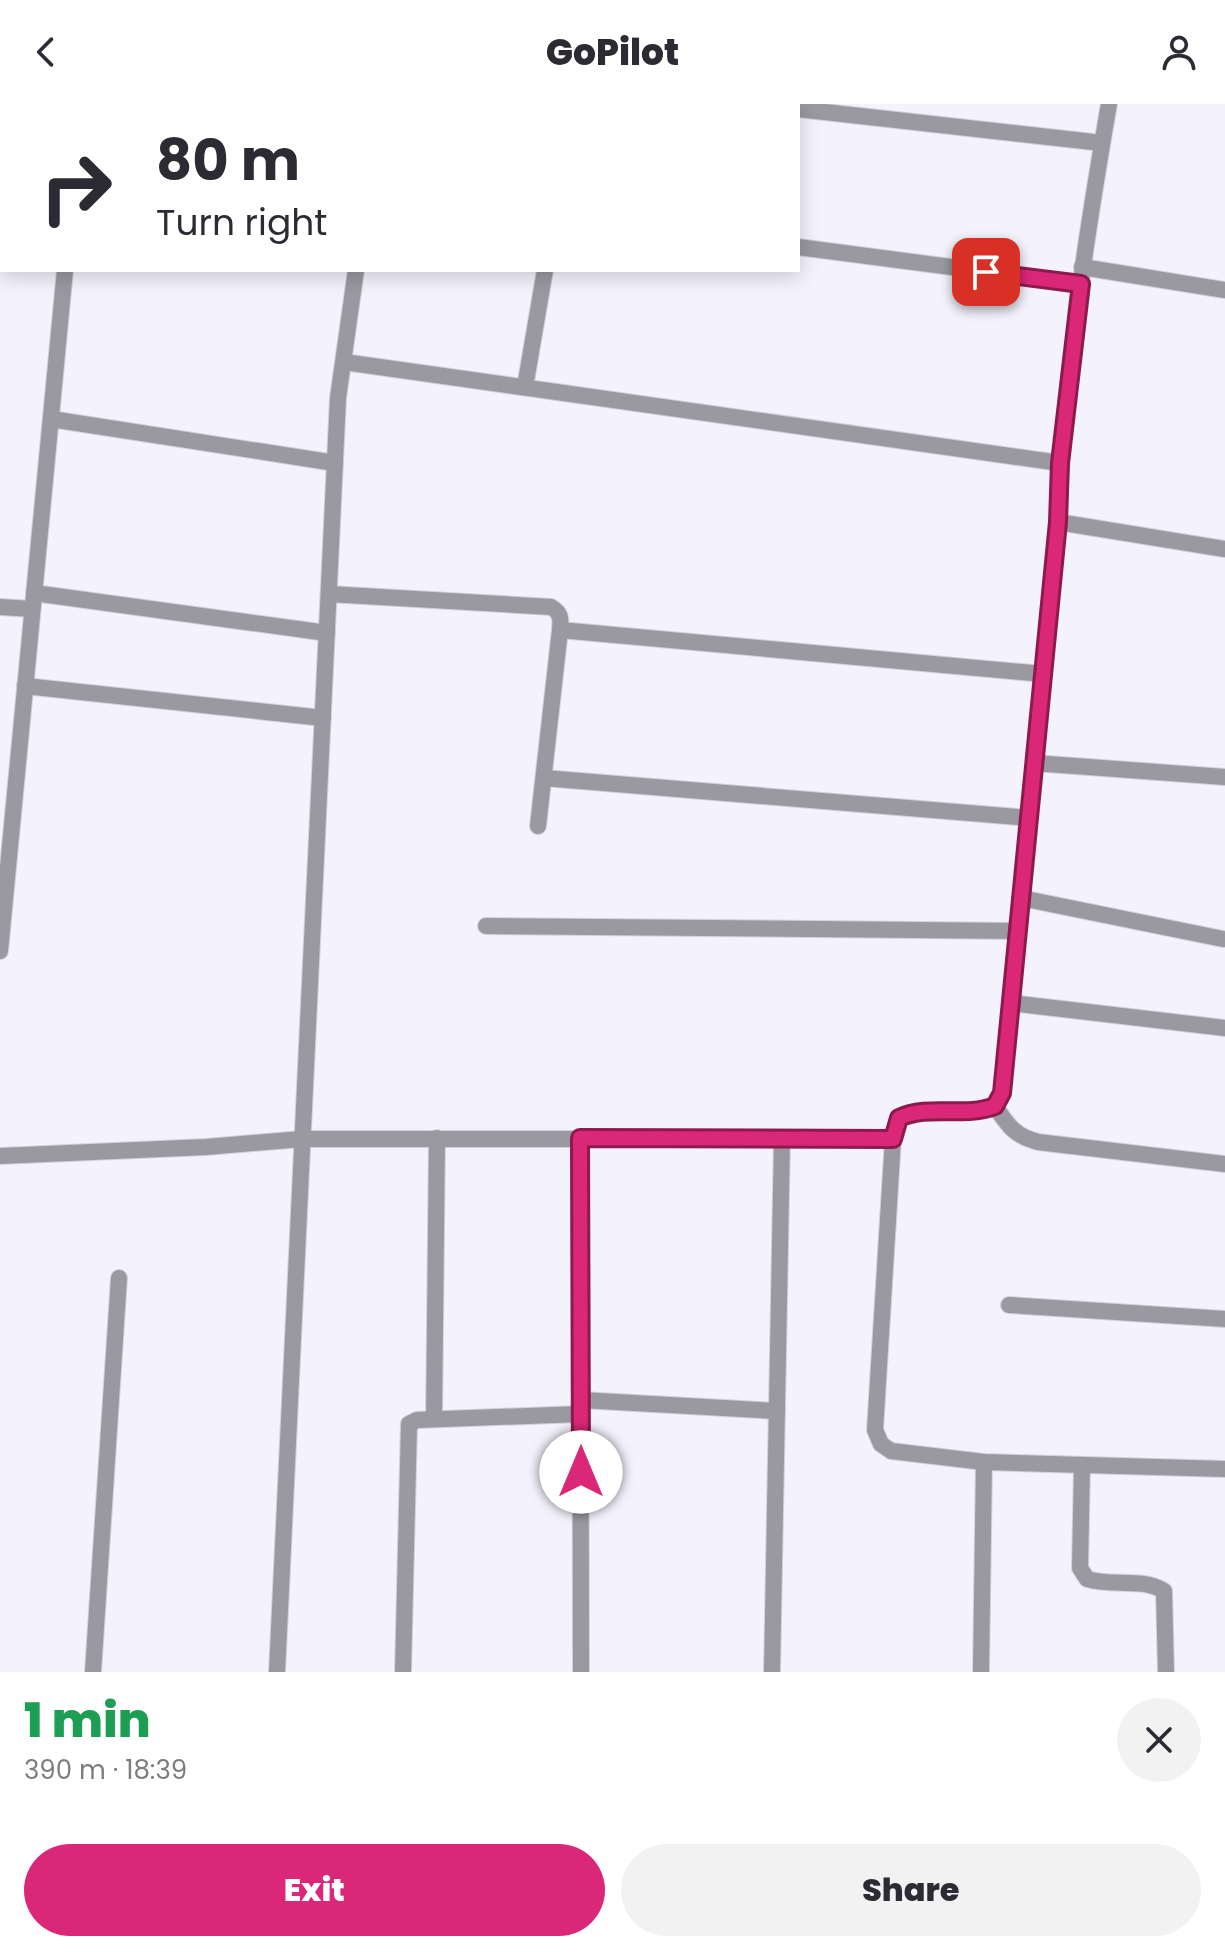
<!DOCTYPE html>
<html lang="en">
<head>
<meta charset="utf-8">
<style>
	body { margin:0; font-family:Poppins,sans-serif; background:#f2f2f3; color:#2b2b33; height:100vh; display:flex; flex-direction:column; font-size:30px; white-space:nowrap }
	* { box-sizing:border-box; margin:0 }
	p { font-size:26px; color:#7c7c81 }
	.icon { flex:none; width:44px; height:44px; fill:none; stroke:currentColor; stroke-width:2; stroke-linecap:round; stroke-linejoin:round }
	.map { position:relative; height:1568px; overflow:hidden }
	.sheet { display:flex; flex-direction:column; background:#fff; flex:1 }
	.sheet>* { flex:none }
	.guide { position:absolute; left:0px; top:0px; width:800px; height:168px; box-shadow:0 4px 20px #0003; background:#fff; color:#2b2b33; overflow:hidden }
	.pin { position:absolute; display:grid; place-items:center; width:68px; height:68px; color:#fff; margin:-34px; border-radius:16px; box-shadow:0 4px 12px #0006 }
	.me { position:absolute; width:88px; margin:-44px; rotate:0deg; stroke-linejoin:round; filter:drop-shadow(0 0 6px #0008) }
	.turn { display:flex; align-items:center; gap:28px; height:168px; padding:0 24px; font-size:36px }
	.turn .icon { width:104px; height:104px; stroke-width:2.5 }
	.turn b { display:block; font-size:56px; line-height:68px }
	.round { display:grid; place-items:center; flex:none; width:84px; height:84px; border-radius:42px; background:#f2f2f3 }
	.head { display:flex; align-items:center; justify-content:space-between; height:136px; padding:0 24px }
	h1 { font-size:48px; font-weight:800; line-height:60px; color:#1e9e55 }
	.action { display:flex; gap:16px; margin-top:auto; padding:16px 24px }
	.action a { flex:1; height:92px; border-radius:48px; background:#db2777; color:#fff; font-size:32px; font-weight:800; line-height:92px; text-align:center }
	.action a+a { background:#f2f2f3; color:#2b2b33 }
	header { display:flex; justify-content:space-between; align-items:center; height:104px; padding:0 24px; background:#fff; font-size:36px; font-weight:800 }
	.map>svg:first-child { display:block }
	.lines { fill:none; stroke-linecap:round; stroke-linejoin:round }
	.street-casing { stroke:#d2d0da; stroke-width:18 }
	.street { stroke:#9a98a0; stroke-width:16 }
	.route-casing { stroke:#8e194d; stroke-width:20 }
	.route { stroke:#db2777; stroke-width:14 }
</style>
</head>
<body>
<header><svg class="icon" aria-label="back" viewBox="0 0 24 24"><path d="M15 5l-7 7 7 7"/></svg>GoPilot<svg class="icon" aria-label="person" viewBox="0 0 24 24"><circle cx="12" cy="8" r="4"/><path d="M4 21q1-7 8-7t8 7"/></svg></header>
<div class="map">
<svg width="1225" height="1568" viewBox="0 0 1225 1568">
	<rect width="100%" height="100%" fill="#f4f2fd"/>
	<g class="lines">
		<defs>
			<g id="street">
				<path d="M 758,0 L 776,2"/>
				<path d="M 1109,0 C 1085,138 1064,278 1058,418 L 1002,989 L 995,1002 C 964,1014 929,1000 899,1014 L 893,1035 L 875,1326 L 881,1340 L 891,1347 L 984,1358 L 1225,1365"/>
				<path d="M 82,2 L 82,0"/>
				<path d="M 379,2 L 380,0"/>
				<path d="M 571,2 L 571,0"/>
				<path d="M 798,5 L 1102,39"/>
				<path d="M 798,143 L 1081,180"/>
				<path d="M 1082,163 L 1225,186"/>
				<path d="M 344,258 L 1060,359"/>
				<path d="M 525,283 L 545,166"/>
				<path d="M 51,315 L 335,359"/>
				<path d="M 1058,418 L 1225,445"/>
				<path d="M 34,489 L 327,529"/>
				<path d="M 329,490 L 551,503 C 561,509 561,514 560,526 L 538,722"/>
				<path d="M 0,503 L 32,505"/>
				<path d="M 560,526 L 1043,570"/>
				<path d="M 25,582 L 323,614"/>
				<path d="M 1034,659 L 1225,673"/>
				<path d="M 544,674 L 1029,714"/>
				<path d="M 1021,794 L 1223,835"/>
				<path d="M 486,822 L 1018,827"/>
				<path d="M 0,847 L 65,166"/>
				<path d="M 1011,899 L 1225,924"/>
				<path d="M 995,1002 C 1008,1022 1015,1032 1038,1038 L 1225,1060"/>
				<path d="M 580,1034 L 581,1568"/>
				<path d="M 0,1052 L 206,1043 L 302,1035 L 893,1035"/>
				<path d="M 1009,1201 L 1225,1215"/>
				<path d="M 581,1296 L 777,1307"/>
				<path d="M 434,1315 L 437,1034"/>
				<path d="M 1082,1361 L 1080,1464 L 1087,1475 C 1112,1483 1142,1473 1164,1487 L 1166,1568"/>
				<path d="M 93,1568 L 119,1174"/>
				<path d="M 277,1568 L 338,294 L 356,166"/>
				<path d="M 403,1568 L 409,1320 L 417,1316 L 580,1310"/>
				<path d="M 772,1568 L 782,1035"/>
				<path d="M 981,1568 L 984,1358"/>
			</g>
		</defs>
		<use href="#street" class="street-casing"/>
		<use href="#street" class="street"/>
	</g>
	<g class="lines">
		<defs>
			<path id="route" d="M 581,1368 L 580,1034 L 893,1035 L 899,1014 C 929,1000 964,1014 995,1002 L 1002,989 L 1058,418 L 1060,359 L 1081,180 L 986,168"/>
		</defs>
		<use href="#route" class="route-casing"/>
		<use href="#route" class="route"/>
	</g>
</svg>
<div class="pin" style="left:986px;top:168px;background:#d93025"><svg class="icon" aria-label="arrive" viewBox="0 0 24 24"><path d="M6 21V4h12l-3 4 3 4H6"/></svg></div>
<svg class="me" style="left:581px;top:1368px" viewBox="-20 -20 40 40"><circle r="19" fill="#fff"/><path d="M0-13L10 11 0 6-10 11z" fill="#db2777"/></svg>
<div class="guide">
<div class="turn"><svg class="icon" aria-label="right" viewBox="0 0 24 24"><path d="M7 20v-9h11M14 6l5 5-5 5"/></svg><div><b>80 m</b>Turn right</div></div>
</div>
</div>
<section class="sheet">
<div class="head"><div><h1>1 min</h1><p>390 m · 18:39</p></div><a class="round"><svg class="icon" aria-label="close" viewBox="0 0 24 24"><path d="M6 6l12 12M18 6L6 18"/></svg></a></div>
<div class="action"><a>Exit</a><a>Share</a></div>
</section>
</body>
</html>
